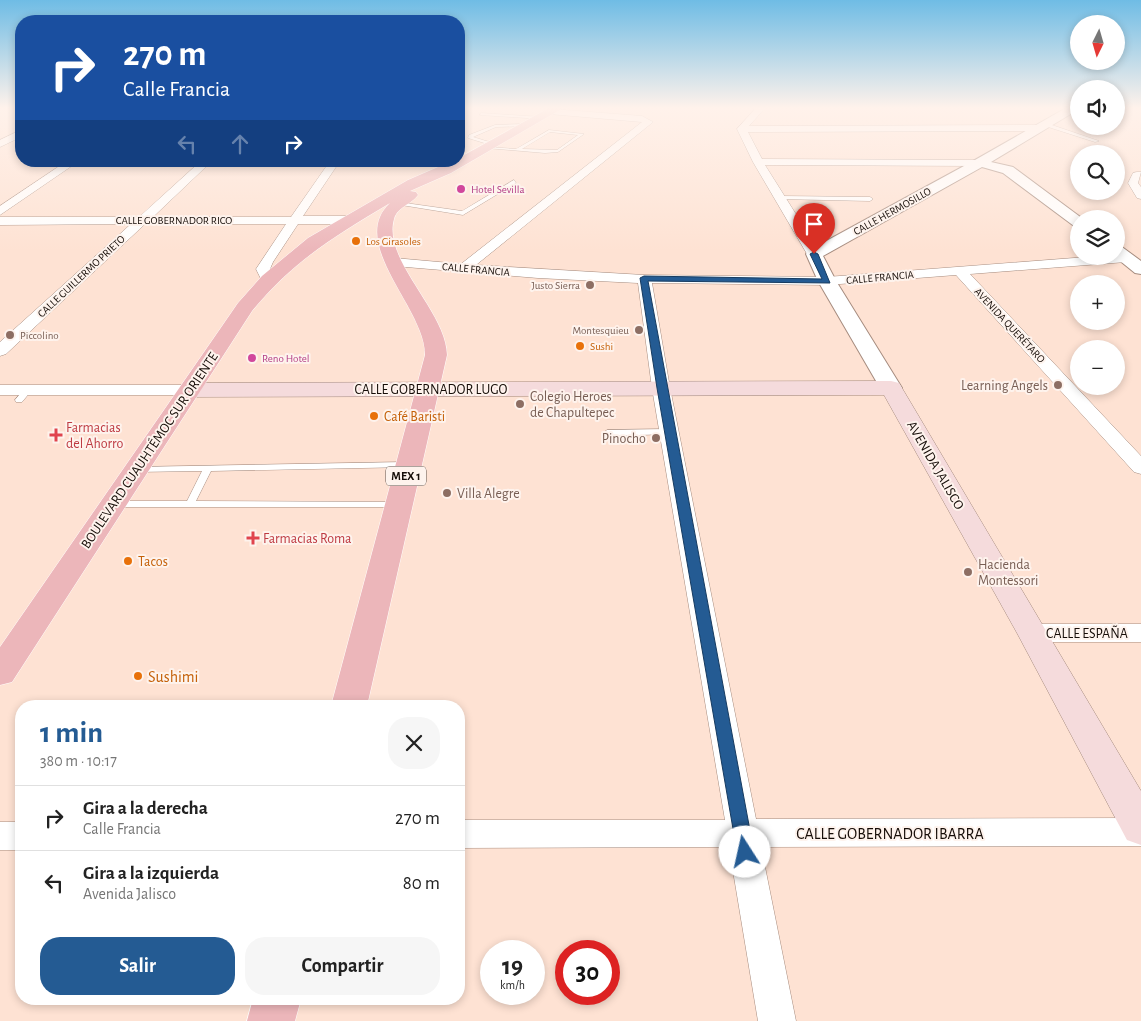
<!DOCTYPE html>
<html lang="es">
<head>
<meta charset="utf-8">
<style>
	body { margin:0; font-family:"Alegreya Sans",sans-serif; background:#f6f6f6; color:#222; height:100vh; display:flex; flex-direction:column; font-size:19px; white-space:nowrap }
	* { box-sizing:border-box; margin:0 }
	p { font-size:16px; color:#767676 }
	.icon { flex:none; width:28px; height:28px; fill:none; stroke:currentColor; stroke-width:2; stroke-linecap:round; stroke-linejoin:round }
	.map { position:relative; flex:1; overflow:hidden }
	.panel { position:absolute; left:15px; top:700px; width:450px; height:305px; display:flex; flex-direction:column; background:#fff; border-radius:20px; box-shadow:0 2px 8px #0003 }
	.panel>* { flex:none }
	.hud { position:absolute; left:15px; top:15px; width:450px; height:152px; border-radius:20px; box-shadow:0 2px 8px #0003; background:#1a4fa0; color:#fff; overflow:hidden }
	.needle { width:32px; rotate:185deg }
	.controls { position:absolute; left:1070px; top:15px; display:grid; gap:10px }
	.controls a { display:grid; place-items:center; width:55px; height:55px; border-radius:50%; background:#fff; box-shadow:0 2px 8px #0003; font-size:25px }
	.speed { position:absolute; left:480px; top:940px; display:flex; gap:10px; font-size:25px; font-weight:700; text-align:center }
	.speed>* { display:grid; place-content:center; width:65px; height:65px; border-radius:50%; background:#fff; box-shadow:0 2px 8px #0003; line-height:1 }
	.speed small { font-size:12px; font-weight:400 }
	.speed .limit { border:8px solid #d22; background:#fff; color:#111 }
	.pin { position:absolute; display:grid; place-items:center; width:42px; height:42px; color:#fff; margin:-51px -21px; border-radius:50% 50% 50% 0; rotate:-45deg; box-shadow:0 0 5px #0007 }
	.pin .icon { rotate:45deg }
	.me { position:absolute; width:55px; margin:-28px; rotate:350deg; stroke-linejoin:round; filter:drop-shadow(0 0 4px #0008) }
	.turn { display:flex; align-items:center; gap:18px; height:105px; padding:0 25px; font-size:22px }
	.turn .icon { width:65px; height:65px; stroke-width:2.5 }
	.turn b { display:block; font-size:35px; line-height:42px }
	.lanes { display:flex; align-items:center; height:48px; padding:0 25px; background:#0003; justify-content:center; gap:25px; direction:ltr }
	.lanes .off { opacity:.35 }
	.round { display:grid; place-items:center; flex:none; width:52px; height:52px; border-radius:20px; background:#f6f6f6 }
	.head { display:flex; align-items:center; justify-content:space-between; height:85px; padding:0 25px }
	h1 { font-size:30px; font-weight:600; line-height:38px; color:#245b93 }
	.button { display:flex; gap:10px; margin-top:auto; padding:10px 25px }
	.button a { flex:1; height:58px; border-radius:20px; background:#245b93; color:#fff; font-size:20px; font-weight:600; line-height:58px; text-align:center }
	.button a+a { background:#f6f6f6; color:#222 }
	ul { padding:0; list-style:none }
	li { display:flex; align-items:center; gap:15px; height:65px; padding:0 25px; border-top:1px solid #e0e0e0 }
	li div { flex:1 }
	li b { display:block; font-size:19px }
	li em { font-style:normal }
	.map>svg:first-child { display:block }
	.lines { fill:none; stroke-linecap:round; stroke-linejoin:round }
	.service-casing { stroke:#a68c7f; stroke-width:1 }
	.minor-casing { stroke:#a68c7f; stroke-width:1 }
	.tertiary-casing { stroke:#a68c7f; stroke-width:2 }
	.secondary-casing { stroke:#a68c7f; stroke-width:1 }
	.primary-casing { stroke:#fff; stroke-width:1 }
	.service { fill:#fff; fill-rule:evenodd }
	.minor { fill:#fff; fill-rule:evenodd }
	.tertiary { fill:#fff; fill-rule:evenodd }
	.secondary { fill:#f5dbdc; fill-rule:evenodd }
	.primary { fill:#ecb6ba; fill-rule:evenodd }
	.route { fill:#245b93; stroke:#173b60 }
	.hotel-dot { fill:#d1479c; stroke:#fef3ed; stroke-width:2 }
	.food-dot { fill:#e8710a; stroke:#fef3ed; stroke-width:2 }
	.education-dot { fill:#8d6e63; stroke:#fef3ed; stroke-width:2 }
	.health-dot { fill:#e0444e; stroke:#fef3ed; stroke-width:2 }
	.labels { text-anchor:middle; stroke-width:4; stroke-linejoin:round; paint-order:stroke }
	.far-hotel-label { font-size:11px; fill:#b23c85; stroke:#fef3ed; text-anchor:start }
	.far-street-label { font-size:11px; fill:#160d08; stroke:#fef3ed }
	.far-food-label { font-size:11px; fill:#c56008; stroke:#fef3ed; text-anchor:start }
	.far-education-label { font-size:11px; fill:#785e54; stroke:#fef3ed; text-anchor:end }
	.shield { fill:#fef3ed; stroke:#5c524d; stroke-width:1 }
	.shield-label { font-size:12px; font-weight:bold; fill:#160d08 }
	.education-label { font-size:14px; fill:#785e54; stroke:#fef3ed; text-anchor:start }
	.street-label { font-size:14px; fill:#160d08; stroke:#fef3ed }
	.food-label { font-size:14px; fill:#c56008; stroke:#fef3ed; text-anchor:start }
	.health-label { font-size:14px; fill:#be3a42; stroke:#fef3ed; text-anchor:start }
	.near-food-label { font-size:16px; fill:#c56008; stroke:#fef3ed; text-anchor:start }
	.near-street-label { font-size:16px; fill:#160d08; stroke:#fef3ed }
</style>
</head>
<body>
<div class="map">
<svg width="1141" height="1021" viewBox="0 0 1141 1021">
	<rect width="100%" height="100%" fill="#fee2d3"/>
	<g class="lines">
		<defs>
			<g id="service">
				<path d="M 481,113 L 542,117 L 544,118 L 542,119 L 480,115 Z"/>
				<path d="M 1042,123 L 1046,123 L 1099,141 L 1095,142 L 1042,125 Z"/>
				<path d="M 529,124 L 531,126 L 496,127 L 473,137 L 496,144 L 494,146 L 468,138 L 469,135 L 495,125 Z"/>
				<path d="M 549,130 L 584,134 L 558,152 L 545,153 L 486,148 L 488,147 L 516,149 ZM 550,132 L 578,135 L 557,150 L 522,149 Z"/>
				<path d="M 514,180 L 516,183 L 463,215 L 395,204 L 398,202 L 462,211 Z"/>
				<path d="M 780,196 L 870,197 L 873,199 L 870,201 L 778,199 L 778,197 Z"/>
				<path d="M 25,388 L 31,388 L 32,390 L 22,402 L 16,402 L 15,400 Z"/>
				<path d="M 669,429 L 672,430 L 673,432 L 672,434 L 607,436 L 603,433 L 607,430 Z"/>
				<path d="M 407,462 L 410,463 L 412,465 L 410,467 L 211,471 L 196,501 L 403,502 L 404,504 L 403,506 L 399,507 L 115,507 L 110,504 L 115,501 L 187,501 L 202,471 L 134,472 L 132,470 L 134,468 L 137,467 Z"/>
			</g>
			<g id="minor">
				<path d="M 756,108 L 765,108 L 749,126 L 1037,125 L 1042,128 L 1037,131 L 748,132 L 762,159 L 980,160 L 985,163 L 980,166 L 765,165 L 821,254 L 814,258 L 807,254 L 753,162 L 737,129 Z"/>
				<path d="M 552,109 L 642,116 L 653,122 L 476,265 L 644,275 L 827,277 L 1126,254 L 1133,258 L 1126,262 L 970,274 L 1141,456 L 1141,474 L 1134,472 L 956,275 L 827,285 L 652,283 L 670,388 L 756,819 L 1141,818 L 1141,846 L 761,847 L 796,1021 L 758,1021 L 729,847 L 459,848 L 459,820 L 725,820 L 652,388 L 638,283 L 538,278 L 394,266 L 387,262 L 394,258 L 461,264 L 642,122 L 549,114 L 549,110 Z"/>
				<path d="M 21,130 L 21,137 L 0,147 L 0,140 Z"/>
				<path d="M 67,161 L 79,161 L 0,215 L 0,206 Z"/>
				<path d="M 201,161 L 212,161 L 153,217 L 291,217 L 330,161 L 340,161 L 303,216 L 348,216 L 354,220 L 348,224 L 298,224 L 273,262 L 270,269 L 275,280 L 268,284 L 263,283 L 256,269 L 286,224 L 145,224 L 6,354 L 0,356 L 0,342 L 131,224 L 0,225 L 0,217 L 139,217 Z"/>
				<path d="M 1137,172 L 1141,172 L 1138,183 L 1141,187 L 1141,199 L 1137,198 L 1128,183 L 1133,173 Z"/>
				<path d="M 0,385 L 190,385 L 196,386 L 199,390 L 196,394 L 190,395 L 0,395 Z"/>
				<path d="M 1033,624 L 1141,624 L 1141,642 L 1033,642 L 1024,639 L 1020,633 L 1024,627 Z"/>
				<rect x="0" y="822" width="21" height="28"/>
			</g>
			<g id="tertiary">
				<path d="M 1066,108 L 1079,109 L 991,162 L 1013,167 L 1083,219 L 1079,219 L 1079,227 L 1074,226 L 1003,173 L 982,167 L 823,256 L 836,281 L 902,388 L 899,393 L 891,394 L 883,393 L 818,281 L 806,254 L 808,251 L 975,160 Z"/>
				<path d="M 1116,245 L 1122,247 L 1141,261 L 1141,274 L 1135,273 L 1114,256 L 1116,256 Z"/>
			</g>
			<path id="secondary" d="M 891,381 L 899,383 L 902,388 L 1141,791 L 1141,845 L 1127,840 L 1017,633 L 884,395 L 190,397 L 182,395 L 179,390 L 182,385 L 190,383 Z"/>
			<g id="primary">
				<path d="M 549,108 L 563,108 L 451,173 L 410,191 L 416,192 L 418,195 C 412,204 397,207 394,219 C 382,260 446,311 447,355 L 367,706 L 331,706 L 425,355 C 426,309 347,243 390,203 C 335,236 294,260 252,311 L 12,682 L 0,685 L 0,647 L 218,332 L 238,303 L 262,276 L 308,238 L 408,180 L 452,161 L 459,161 L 459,158 Z"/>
				<path d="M 253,999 L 301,999 L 295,1021 L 247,1021 Z"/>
			</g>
		</defs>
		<use href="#service" class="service-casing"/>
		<use href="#minor" class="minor-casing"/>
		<use href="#tertiary" class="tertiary-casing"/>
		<use href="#secondary" class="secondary-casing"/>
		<use href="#primary" class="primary-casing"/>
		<use href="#service" class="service"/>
		<use href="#minor" class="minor"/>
		<use href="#tertiary" class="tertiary"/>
		<use href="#secondary" class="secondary"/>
		<use href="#primary" class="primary"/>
	</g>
	<linearGradient id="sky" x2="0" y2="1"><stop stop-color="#6fbce5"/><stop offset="0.43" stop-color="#fff2eb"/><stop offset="1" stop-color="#fff2eb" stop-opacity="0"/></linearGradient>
	<rect width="1141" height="251" fill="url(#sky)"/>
	<path class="route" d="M 814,252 L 818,254 L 830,283 L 648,281 L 754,852 L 751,857 L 745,860 L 739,857 L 737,852 L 657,388 L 640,278 L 644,276 L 822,279 L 810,254 Z"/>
	<g class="hotel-dot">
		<circle cx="461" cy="189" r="5"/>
		<circle cx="252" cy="358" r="5"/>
	</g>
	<g class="food-dot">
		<circle cx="356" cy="241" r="5"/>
		<circle cx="580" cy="346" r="5"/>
		<circle cx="374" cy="416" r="5"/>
		<circle cx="128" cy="561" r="5"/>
		<circle cx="138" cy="676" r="5"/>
	</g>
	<g class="education-dot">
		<circle cx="590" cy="285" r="5"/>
		<circle cx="639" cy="330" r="5"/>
		<circle cx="10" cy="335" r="5"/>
		<circle cx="1058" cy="385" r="5"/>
		<circle cx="520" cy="404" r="5"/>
		<circle cx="656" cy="438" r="5"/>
		<circle cx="447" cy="493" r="5"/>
		<circle cx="968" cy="572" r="5"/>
	</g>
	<g class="health-dot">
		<path d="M53.5 427.5h5v5h5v5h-5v5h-5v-5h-5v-5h5z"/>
		<path d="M250.5 530.5h5v5h5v5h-5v5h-5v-5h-5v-5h5z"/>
	</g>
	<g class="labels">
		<g class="far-hotel-label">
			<text x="471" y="193">Hotel Sevilla</text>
			<text x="262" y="362">Reno Hotel</text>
		</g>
		<g class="far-street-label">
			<text transform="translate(892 211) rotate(-29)" y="4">CALLE HERMOSILLO</text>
			<text x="174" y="224">CALLE GOBERNADOR RICO</text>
			<text transform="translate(476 269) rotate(5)" y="4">CALLE FRANCIA</text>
			<text transform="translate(81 276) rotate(-43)" y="4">CALLE GUILLERMO PRIETO</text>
			<text transform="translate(880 277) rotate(-5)" y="4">CALLE FRANCIA</text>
			<text transform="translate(1010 325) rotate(47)" y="4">AVENIDA QUERÉTARO</text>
		</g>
		<g class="far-food-label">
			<text x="366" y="245">Los Girasoles</text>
			<text x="590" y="350">Sushi</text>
		</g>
		<g class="far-education-label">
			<text x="580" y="289">Justo Sierra</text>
			<text x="629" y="334">Montesquieu</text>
			<text x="20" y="339" text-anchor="start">Piccolino</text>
		</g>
		<rect class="shield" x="386" y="466.5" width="40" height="19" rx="4"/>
		<g class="shield-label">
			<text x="406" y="480">MEX 1</text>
		</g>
		<g class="education-label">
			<text x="1048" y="390" text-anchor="end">Learning Angels</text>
			<text x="530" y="401">Colegio Heroes<tspan x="530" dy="16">de Chapultepec</tspan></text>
			<text x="646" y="443" text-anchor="end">Pinocho</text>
			<text x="457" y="498">Villa Alegre</text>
			<text x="978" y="569">Hacienda<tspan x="978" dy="16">Montessori</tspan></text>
		</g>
		<g class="street-label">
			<text x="431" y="394">CALLE GOBERNADOR LUGO</text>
			<text transform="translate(149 450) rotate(-56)" y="5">BOULEVARD CUAUHTÉMOC SUR ORIENTE</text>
			<text transform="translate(936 465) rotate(60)" y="5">AVENIDA JALISCO</text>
			<text x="1087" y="638">CALLE ESPAÑA</text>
		</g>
		<g class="food-label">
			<text x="384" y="421">Café Baristi</text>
			<text x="138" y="566">Tacos</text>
		</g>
		<g class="health-label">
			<text x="66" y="432">Farmacias<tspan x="66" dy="16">del Ahorro</tspan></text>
			<text x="263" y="543">Farmacias Roma</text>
		</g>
		<g class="near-food-label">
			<text x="148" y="682">Sushimi</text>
		</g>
		<g class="near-street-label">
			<text x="890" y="839">CALLE GOBERNADOR IBARRA</text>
		</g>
	</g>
</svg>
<div class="controls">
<a><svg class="needle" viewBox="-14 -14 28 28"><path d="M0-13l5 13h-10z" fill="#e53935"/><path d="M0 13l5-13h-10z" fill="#767676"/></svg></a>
<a><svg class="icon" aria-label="sound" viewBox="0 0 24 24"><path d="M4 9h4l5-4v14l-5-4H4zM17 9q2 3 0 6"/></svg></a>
<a><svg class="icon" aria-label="search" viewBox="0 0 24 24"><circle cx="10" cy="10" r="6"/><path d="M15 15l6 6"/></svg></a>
<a><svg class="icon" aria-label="layers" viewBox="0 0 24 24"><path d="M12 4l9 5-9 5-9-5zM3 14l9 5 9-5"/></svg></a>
<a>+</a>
<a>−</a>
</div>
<div class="speed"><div>19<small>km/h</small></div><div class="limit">30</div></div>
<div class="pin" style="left:814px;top:254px;background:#d93025"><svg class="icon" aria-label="arrive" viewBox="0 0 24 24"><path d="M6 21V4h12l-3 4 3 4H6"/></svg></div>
<svg class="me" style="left:745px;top:852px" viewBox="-20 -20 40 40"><circle r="19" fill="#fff"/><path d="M0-13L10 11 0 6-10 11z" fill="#245b93"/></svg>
<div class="hud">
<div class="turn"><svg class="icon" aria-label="right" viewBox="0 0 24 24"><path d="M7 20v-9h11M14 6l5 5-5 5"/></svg><div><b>270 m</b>Calle Francia</div></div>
<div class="lanes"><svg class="icon off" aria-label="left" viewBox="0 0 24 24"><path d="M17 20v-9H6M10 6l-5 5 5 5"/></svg><svg class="icon off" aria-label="ahead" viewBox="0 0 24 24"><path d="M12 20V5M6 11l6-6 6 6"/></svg><svg class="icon" aria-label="right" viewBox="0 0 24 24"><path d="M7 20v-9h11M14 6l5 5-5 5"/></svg></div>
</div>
<section class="panel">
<div class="head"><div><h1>1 min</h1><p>380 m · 10:17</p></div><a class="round"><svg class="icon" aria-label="close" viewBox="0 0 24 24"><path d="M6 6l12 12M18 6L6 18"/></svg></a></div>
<ul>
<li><svg class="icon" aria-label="right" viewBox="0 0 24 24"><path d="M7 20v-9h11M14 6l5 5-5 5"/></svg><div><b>Gira a la derecha</b><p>Calle Francia</p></div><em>270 m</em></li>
<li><svg class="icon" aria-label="left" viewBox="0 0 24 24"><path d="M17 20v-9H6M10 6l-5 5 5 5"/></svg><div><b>Gira a la izquierda</b><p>Avenida Jalisco</p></div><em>80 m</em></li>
</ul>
<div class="button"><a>Salir</a><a>Compartir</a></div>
</section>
</div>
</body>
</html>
